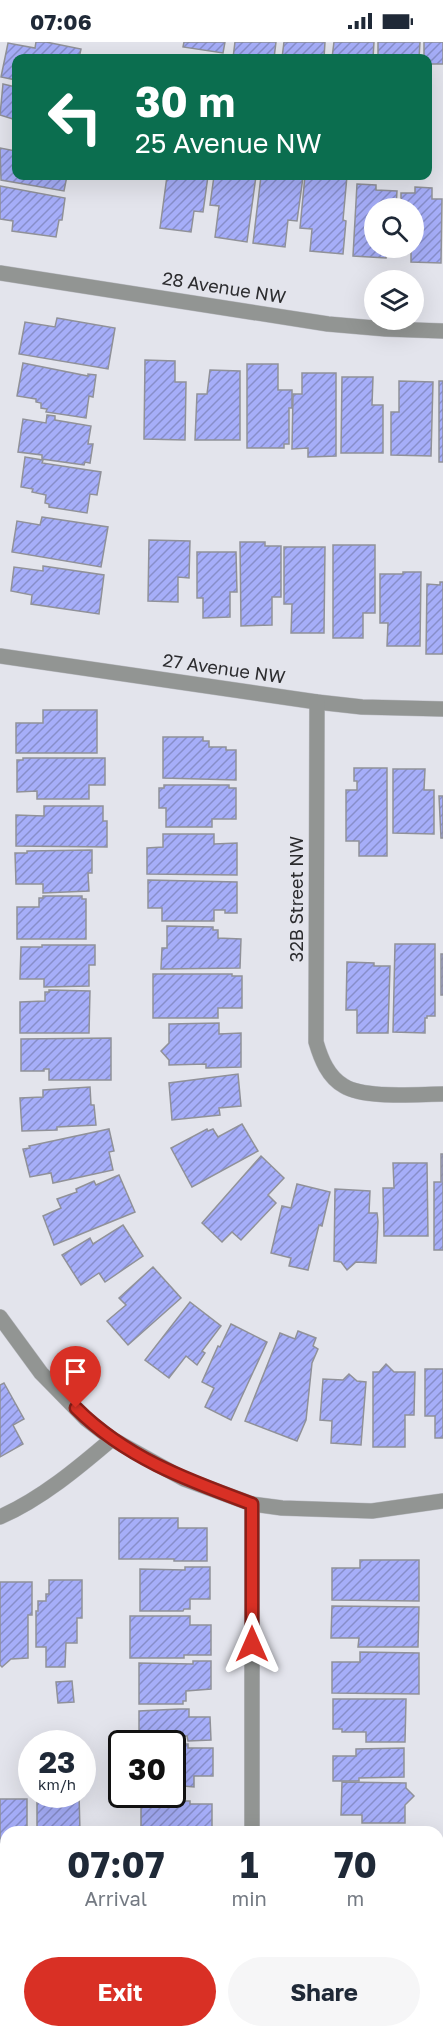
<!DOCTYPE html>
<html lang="en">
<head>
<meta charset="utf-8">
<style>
	body { margin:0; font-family:"Golos Text",sans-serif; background:#f6f6f7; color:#1f2937; height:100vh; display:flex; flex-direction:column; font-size:22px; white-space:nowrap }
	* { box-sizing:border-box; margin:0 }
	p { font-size:20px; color:#747a83 }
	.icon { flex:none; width:33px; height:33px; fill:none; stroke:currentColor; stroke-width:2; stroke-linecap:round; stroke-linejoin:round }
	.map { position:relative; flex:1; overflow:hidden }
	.sheet { position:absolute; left:0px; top:1784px; width:444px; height:212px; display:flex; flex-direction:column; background:#fff; border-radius:18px 18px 0 0; box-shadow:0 6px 24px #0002 }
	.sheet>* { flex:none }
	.top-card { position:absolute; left:12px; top:12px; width:420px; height:126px; border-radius:12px; box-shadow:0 6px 24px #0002; background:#0b6e4f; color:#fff; overflow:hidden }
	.controls { position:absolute; left:364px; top:156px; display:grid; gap:12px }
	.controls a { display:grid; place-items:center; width:60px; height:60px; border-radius:50%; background:#fff; box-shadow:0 6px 24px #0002; font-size:30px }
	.speed { position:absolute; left:18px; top:1688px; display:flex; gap:12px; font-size:30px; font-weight:700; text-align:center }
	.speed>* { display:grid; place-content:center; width:78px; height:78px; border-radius:50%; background:#fff; box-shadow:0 6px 24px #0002; line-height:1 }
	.speed small { font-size:15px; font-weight:400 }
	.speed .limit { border:3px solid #111; border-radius:9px; background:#fff; color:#111 }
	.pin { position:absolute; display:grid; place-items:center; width:51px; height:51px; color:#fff; margin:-62px -26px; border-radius:50% 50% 50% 0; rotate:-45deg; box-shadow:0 0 6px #0007 }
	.pin .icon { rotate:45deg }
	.me { position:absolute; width:66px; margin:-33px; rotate:0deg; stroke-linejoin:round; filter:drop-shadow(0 0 4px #0008) }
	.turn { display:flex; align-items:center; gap:21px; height:126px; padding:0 24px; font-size:27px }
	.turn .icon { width:78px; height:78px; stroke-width:2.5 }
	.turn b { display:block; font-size:42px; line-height:51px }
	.eta { display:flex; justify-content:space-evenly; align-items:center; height:102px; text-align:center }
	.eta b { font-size:36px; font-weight:700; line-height:42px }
	.cta { display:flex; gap:12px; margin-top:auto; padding:12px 24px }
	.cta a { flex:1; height:69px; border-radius:36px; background:#d93025; color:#fff; font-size:24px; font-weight:700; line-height:69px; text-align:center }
	.cta a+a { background:#f6f6f7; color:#1f2937 }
	.status { display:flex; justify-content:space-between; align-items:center; height:42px; padding:0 30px; background:#fff; direction:ltr }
	.status svg { height:16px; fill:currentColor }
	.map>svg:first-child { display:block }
	.building { fill:url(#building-hatch); stroke:#909198; stroke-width:1.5 }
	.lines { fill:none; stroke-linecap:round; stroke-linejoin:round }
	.minor-casing { stroke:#bebfc6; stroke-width:16 }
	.minor { stroke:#929593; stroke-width:15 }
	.route-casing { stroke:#8d1f18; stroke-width:15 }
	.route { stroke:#d93025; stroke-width:10 }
	.labels { text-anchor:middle; stroke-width:4.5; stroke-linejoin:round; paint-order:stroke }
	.street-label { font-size:18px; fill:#2c2c2f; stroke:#e3e4ec }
</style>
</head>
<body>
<div class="status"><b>07:06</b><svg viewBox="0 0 49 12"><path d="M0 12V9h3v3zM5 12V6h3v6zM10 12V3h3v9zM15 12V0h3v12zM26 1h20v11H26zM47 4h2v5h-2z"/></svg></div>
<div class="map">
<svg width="443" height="1994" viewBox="0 0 443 1994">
	<defs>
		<pattern id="building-hatch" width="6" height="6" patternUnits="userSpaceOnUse" patternTransform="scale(1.5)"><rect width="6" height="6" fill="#a6aef9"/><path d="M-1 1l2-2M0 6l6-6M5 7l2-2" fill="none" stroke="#878eca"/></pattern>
	</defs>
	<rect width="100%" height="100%" fill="#e3e4ec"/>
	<g class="building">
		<path d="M 36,0 L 46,0 L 81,7 L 79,16 L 16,16 L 16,38 L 1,35 L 8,1 L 35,6 Z"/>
		<path d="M 184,0 L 225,0 L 223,11 L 183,5 Z"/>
		<path d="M 235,0 L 276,0 L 274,16 L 233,16 Z"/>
		<path d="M 284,0 L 325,0 L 324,16 L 282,16 Z"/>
		<path d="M 334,0 L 374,0 L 373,16 L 332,16 Z"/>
		<path d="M 378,0 L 420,0 L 419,16 L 378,16 Z"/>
		<path d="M 424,0 L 443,0 L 443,22 L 428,22 L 428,16 L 424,16 Z"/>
		<path d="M 3,42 L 16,45 L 16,78 L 0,73 Z"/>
		<path d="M 0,106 L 16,109 L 16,134 L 67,134 L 64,149 L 1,138 Z"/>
		<path d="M 167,134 L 208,134 L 203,170 L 194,169 L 191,190 L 160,186 Z"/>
		<path d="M 214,134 L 256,134 L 247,200 L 215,195 L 219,164 L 210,163 Z"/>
		<path d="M 261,134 L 303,135 L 297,179 L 288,178 L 285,205 L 253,201 Z"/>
		<path d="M 305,134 L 347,134 L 343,178 L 346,179 L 343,212 L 310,209 L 312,187 L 300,186 Z"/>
		<path d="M 357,142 L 376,143 L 376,148 L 397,149 L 396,166 L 375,166 L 375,206 L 386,206 L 386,216 L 353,214 Z"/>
		<path d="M 0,144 L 65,156 L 62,178 L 59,178 L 56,195 L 12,189 L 13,179 L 0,177 Z"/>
		<path d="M 415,145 L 432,146 L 432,157 L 442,157 L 441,221 L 411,220 L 411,206 L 414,206 L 414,166 L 401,166 L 401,151 L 415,151 Z"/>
		<path d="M 57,276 L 115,286 L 108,327 L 19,312 L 25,280 L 55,285 Z"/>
		<path d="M 145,318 L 175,319 L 175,340 L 186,340 L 185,398 L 144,397 Z"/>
		<path d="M 23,321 L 88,334 L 88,332 L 96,333 L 93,355 L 89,354 L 86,376 L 46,370 L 47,367 L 41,366 L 41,361 L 36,360 L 36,357 L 17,354 Z"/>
		<path d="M 247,322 L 278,322 L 278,348 L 292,348 L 292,366 L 289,366 L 289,402 L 284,402 L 284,406 L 247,406 Z"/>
		<path d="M 210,328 L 240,329 L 240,398 L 195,398 L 197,352 L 207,352 Z"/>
		<path d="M 302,331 L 336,331 L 336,414 L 308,415 L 308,406 L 292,407 L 293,352 L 302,352 Z"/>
		<path d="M 342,335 L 373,335 L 372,363 L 383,363 L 383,411 L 341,411 Z"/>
		<path d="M 399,339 L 433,340 L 431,414 L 391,413 L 391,370 L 399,370 Z"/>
		<rect x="439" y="339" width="4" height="81"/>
		<path d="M 47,373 L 55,374 L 55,378 L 91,384 L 88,402 L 93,402 L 90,421 L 85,420 L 84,423 L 42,417 L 42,413 L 18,410 L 23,377 L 46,381 Z"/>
		<path d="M 25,415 L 43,418 L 42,421 L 101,430 L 97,453 L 90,452 L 87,471 L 49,465 L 49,462 L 45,461 L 46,453 L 32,450 L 33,447 L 21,445 Z"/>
		<path d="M 42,475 L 108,485 L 101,525 L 12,510 L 17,479 L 40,483 Z"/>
		<path d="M 149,498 L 190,499 L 189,536 L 178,535 L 178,560 L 148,559 Z"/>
		<path d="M 240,500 L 265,500 L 265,504 L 281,504 L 281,555 L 272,555 L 272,583 L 241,584 Z"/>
		<path d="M 333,503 L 375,503 L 375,571 L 363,571 L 363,596 L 333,596 Z"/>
		<path d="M 284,505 L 325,505 L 324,591 L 291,591 L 292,562 L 284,562 Z"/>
		<path d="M 197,510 L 236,510 L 237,550 L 230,550 L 230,575 L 203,576 L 203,556 L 197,556 Z"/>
		<path d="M 43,524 L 104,533 L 99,572 L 31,562 L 32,553 L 11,549 L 14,525 L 43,529 Z"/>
		<path d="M 403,530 L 421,530 L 420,604 L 387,604 L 388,581 L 380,581 L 380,532 L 403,532 Z"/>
		<path d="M 440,540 L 443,540 L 443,612 L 426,612 L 427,542 L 440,543 Z"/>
		<path d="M 43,668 L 97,668 L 97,711 L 16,711 L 16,681 L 43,681 Z"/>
		<path d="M 163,695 L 203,695 L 203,699 L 209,699 L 209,705 L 226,705 L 226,708 L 236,708 L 236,738 L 163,736 Z"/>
		<path d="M 23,716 L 105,716 L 105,743 L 89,743 L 89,757 L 37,757 L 37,749 L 17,750 L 17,718 L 23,718 Z"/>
		<path d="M 354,726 L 387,726 L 387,814 L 359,814 L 359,799 L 346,799 L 346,748 L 357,748 L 357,739 L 354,739 Z"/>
		<path d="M 393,727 L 425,727 L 424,748 L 434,748 L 434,792 L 393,791 Z"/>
		<path d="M 164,743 L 229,743 L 229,746 L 236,746 L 236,777 L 212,777 L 212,785 L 166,785 L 166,766 L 159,766 L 159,746 L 164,746 Z"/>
		<path d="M 439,754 L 443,754 L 443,796 L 441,796 Z"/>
		<path d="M 44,764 L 103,764 L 103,779 L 107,779 L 107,805 L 16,804 L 16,773 L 44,774 Z"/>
		<path d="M 163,792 L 214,792 L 214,802 L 237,801 L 237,833 L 147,832 L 147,806 L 163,805 Z"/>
		<path d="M 92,808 L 92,831 L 88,831 L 89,849 L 43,851 L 43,842 L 16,842 L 15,811 L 27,811 L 27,809 Z"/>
		<path d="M 148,838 L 237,840 L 237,871 L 225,871 L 225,868 L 214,868 L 214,879 L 162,879 L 162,866 L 148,866 Z"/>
		<path d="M 43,854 L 82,854 L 82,857 L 86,857 L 86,897 L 17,897 L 17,865 L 39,865 L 39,856 L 43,856 Z"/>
		<path d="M 167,884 L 213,885 L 213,888 L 218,888 L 218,896 L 241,897 L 240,926 L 161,927 L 162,906 L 167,906 Z"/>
		<path d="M 395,902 L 435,902 L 435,974 L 427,974 L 427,976 L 425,976 L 425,991 L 393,990 Z"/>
		<path d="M 42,903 L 95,903 L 95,923 L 89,923 L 89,944 L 44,945 L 44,937 L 20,937 L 21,905 L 42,905 Z"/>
		<rect x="441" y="912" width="2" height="41"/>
		<path d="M 347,920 L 374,921 L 374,924 L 390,924 L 388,991 L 357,991 L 357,968 L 346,968 Z"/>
		<path d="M 153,932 L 232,932 L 232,934 L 242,934 L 242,966 L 218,966 L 218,976 L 153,976 Z"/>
		<path d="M 49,948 L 90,949 L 89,991 L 20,991 L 20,960 L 45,959 L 45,950 L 49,950 Z"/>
		<path d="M 219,981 L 219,992 L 241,991 L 241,1025 L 206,1026 L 206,1022 L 169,1023 L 169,1018 L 161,1009 L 169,1001 L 169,982 Z"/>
		<path d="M 111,996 L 111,1038 L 49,1038 L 49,1027 L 44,1027 L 44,1029 L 21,1029 L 21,997 Z"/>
		<path d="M 238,1032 L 241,1064 L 219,1066 L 220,1073 L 172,1078 L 169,1041 Z"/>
		<path d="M 90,1045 L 91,1063 L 94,1063 L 96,1083 L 57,1085 L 57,1088 L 22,1089 L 20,1056 L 43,1055 L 43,1048 Z"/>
		<path d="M 242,1082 L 258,1109 L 192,1145 L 171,1106 L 207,1087 L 208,1089 L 213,1087 L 218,1095 Z"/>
		<path d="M 109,1087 L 114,1109 L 109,1110 L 113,1128 L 53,1141 L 51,1131 L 30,1135 L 23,1107 L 30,1106 L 29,1104 Z"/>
		<path d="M 441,1112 L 443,1112 L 443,1208 L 434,1208 L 434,1140 L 441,1140 Z"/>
		<path d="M 261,1114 L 284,1136 L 268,1153 L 276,1161 L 241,1198 L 232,1190 L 222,1200 L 202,1181 Z"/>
		<path d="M 393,1121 L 427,1121 L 428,1194 L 384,1194 L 383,1146 L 394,1146 Z"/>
		<path d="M 119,1133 L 135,1170 L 54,1203 L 43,1174 L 61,1166 L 57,1157 L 77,1150 L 76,1147 L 94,1139 L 96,1143 Z"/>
		<path d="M 297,1142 L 330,1150 L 322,1184 L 319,1183 L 308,1228 L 289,1224 L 291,1216 L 271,1211 L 282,1164 L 291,1166 Z"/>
		<path d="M 335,1147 L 370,1149 L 369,1171 L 377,1171 L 378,1179 L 376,1221 L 356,1220 L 347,1228 L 341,1220 L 334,1219 Z"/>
		<path d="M 123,1183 L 143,1214 L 105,1240 L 99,1231 L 81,1243 L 62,1213 L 90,1196 L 93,1202 Z"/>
		<path d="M 153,1225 L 181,1256 L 128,1303 L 107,1279 L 126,1263 L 119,1256 Z"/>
		<path d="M 190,1260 L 221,1284 L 202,1309 L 205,1311 L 197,1323 L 186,1314 L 169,1336 L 145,1318 Z"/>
		<path d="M 231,1282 L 267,1300 L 231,1378 L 205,1365 L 214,1346 L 202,1340 L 218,1304 L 220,1305 Z"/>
		<path d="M 298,1289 L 316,1296 L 313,1304 L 318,1307 L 312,1321 L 306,1378 L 297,1399 L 245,1379 L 280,1291 L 295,1297 Z"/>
		<path d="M 386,1322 L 394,1330 L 415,1330 L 414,1373 L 405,1373 L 405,1405 L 373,1405 L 373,1330 L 379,1330 Z"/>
		<path d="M 425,1327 L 443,1327 L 443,1396 L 435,1396 L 435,1374 L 425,1374 Z"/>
		<path d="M 349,1332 L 357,1339 L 366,1340 L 361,1403 L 331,1401 L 332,1379 L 320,1378 L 323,1337 L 343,1338 Z"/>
		<path d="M 4,1341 L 24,1377 L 13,1383 L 23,1402 L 0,1415 L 0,1343 Z"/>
		<path d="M 119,1476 L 178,1476 L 178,1486 L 207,1486 L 207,1519 L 174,1519 L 174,1517 L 119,1517 Z"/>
		<path d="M 360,1518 L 419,1518 L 419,1559 L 332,1558 L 332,1526 L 360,1526 Z"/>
		<path d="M 185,1525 L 210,1525 L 210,1557 L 190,1557 L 190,1567 L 184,1567 L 183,1569 L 140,1569 L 140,1527 L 185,1528 Z"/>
		<path d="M 49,1538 L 82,1538 L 82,1576 L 77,1576 L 77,1601 L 66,1601 L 65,1625 L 46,1625 L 46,1605 L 36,1605 L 36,1569 L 38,1569 L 38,1559 L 46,1559 L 46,1552 L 49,1552 Z"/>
		<path d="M 0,1540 L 32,1540 L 32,1573 L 28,1573 L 28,1616 L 11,1617 L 2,1625 L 0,1623 Z"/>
		<path d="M 332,1564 L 419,1565 L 418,1605 L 358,1605 L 359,1596 L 331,1596 Z"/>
		<path d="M 130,1574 L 190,1574 L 190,1583 L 211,1583 L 211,1613 L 184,1613 L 184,1616 L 130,1616 Z"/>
		<path d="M 360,1610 L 419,1611 L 419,1652 L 332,1651 L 332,1620 L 360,1620 Z"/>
		<path d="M 193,1619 L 211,1619 L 211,1647 L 186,1649 L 186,1659 L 183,1659 L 183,1662 L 139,1662 L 139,1621 L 193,1622 Z"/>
		<path d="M 72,1639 L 74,1660 L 58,1661 L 56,1640 Z"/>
		<path d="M 333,1657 L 406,1657 L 405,1700 L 366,1700 L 366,1690 L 342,1690 L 342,1687 L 333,1687 Z"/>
		<path d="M 179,1667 L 189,1667 L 189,1675 L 210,1675 L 211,1698 L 188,1699 L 187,1694 L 139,1694 L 139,1669 Z"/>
		<path d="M 172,1702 L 188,1702 L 188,1706 L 213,1706 L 213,1734 L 194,1734 L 194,1745 L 172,1743 Z"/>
		<path d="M 404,1706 L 404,1735 L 359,1736 L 359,1739 L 333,1739 L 333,1714 L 356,1714 L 356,1707 Z"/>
		<path d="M 342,1740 L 406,1741 L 406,1746 L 414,1754 L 405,1763 L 405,1781 L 362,1781 L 362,1773 L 341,1773 Z"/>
		<path d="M 172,1749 L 184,1749 L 184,1759 L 190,1759 L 190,1762 L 212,1762 L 212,1790 L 141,1789 L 141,1752 L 172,1752 Z"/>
		<path d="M 37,1752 L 79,1752 L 80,1790 L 37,1790 Z"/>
		<path d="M 0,1757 L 27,1757 L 27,1790 L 6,1790 L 6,1836 L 0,1836 Z"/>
		<rect x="364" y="1788" width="41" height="2"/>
		<rect x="438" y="1840" width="5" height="12"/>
		<path d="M 0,1962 L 6,1962 L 6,1989 L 30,1989 L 30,1994 L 0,1994 Z"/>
		<path d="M 46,1989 L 78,1989 L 78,1994 L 37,1994 L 37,1992 L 46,1992 Z"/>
		<rect x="86" y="1989" width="44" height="5"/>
		<path d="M 138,1989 L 177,1989 L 176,1994 L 138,1994 Z"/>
		<path d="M 186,1989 L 226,1989 L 227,1994 L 186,1994 Z"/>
		<path d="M 297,1989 L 340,1989 L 343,1994 L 290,1994 Z"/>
		<path d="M 354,1989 L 395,1989 L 388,1994 L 357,1994 Z"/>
	</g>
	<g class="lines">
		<defs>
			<g id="minor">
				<path d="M 0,231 L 328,282 L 386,287 L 443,289"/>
				<path d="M 0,614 L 317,660 L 362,665 L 443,667"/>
				<path d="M 317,660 L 316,1000 C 321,1017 328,1035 344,1044 C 365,1057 418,1052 443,1052"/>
				<path d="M 0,1275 L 41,1331 L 86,1377 L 112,1397 L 184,1437 L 252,1462 L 282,1466 L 372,1469 L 443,1459"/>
				<path d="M 252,1462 L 252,1790"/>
				<path d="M 0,1475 C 41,1457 78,1426 112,1397"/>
				<path d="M 0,1898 L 6,1898"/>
			</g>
		</defs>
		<use href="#minor" class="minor-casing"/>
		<use href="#minor" class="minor"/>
	</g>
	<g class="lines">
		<defs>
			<path id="route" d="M 76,1366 C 126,1416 187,1438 252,1462 L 252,1602"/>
		</defs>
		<use href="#route" class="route-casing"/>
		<use href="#route" class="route"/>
	</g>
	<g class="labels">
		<g class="street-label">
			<text transform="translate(224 246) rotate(9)" y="6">28 Avenue NW</text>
			<text transform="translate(224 627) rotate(8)" y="6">27 Avenue NW</text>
			<text transform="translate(297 857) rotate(-90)" y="6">32B Street NW</text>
		</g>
	</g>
</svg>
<div class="controls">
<a><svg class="icon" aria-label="search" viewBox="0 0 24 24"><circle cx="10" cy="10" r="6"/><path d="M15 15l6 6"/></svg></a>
<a><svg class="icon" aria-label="layers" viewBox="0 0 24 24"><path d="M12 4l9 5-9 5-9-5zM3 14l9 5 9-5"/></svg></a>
</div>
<div class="speed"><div>23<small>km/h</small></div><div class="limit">30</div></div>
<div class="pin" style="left:76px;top:1366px;background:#d93025"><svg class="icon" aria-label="arrive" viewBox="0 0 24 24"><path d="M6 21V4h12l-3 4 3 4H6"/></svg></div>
<svg class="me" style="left:252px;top:1602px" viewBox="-20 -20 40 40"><path d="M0-17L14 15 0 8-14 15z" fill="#d93025" stroke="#fff" stroke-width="4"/></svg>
<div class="top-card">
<div class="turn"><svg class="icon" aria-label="left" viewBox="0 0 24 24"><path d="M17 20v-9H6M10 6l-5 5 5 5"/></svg><div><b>30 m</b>25 Avenue NW</div></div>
</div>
<section class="sheet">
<div class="eta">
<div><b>07:07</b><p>Arrival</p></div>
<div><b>1</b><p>min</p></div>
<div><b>70</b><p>m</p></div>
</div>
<div class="cta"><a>Exit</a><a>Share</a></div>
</section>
</div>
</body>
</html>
